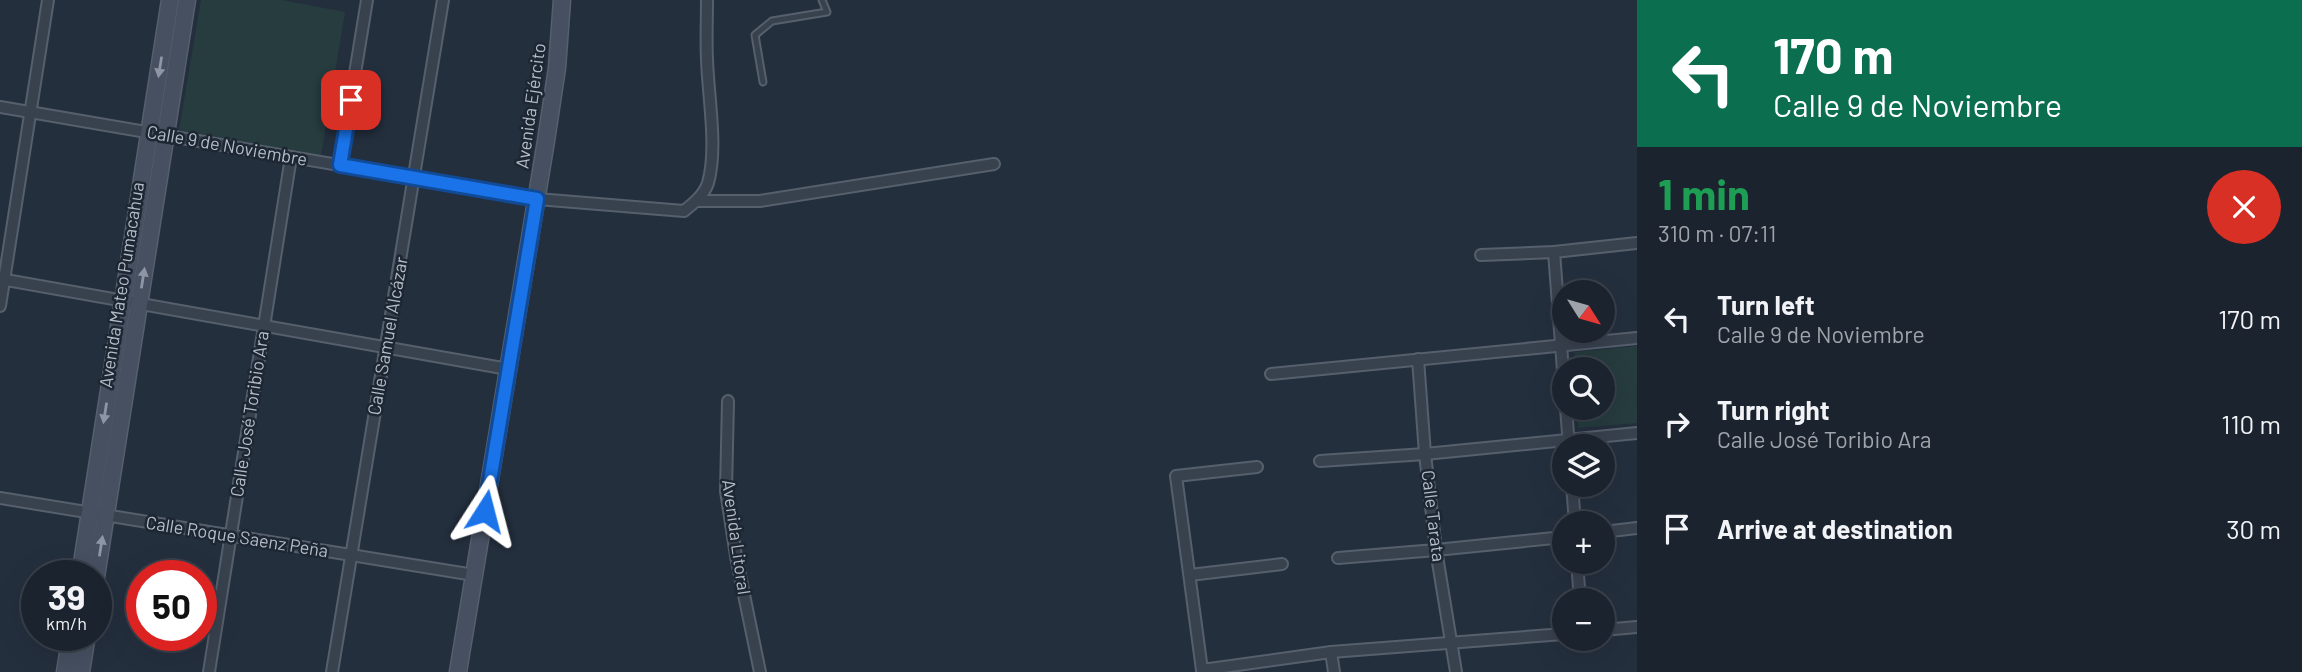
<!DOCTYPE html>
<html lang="en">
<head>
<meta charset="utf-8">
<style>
	body { margin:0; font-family:Barlow,sans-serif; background:#282f3a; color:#f1f3f6; height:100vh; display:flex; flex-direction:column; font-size:26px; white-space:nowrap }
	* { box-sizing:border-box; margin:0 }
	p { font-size:23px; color:#a0a4aa }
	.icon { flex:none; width:38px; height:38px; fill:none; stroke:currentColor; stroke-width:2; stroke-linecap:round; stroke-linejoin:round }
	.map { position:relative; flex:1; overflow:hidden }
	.drawer { display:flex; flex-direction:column; background:#1b232e; width:665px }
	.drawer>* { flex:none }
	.hud { background:#0b6e4f; color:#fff; overflow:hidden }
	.needle { width:46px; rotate:127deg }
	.tools { position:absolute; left:1552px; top:280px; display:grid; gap:14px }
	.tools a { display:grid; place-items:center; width:63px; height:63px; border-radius:50%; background:#1b232e; box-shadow:0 7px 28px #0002,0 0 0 2px #39404a; font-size:35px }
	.speed { position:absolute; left:21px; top:560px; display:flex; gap:14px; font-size:35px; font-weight:700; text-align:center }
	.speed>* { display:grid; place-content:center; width:91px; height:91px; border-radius:50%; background:#1b232e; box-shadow:0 7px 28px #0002,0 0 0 2px #39404a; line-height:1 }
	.speed small { font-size:18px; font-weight:400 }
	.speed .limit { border:10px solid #d22; background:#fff; color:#111 }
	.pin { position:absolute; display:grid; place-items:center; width:60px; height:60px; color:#fff; margin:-30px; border-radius:14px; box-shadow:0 4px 10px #0006 }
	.me { position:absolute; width:77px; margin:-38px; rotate:9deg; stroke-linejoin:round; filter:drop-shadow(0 0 5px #0008) }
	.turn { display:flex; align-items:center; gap:24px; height:147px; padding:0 21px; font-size:32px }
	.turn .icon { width:91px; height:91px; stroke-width:2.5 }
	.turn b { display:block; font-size:49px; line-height:60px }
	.round { display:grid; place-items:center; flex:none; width:74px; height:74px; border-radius:37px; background:#282f3a }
	.head { display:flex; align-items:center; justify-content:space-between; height:119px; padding:0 21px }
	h1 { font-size:42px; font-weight:700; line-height:52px; color:#1e9e55 }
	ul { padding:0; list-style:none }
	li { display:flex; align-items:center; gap:21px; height:105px; padding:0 21px }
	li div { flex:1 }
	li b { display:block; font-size:26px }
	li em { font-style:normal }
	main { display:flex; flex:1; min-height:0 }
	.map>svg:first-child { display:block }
	.green { fill:#263c3f }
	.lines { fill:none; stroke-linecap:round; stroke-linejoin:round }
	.lane-casing { stroke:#565f6c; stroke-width:9 }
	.street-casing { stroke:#565f6c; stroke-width:14 }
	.secondary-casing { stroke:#565f6c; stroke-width:19 }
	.lane { stroke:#38414e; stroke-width:5 }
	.street { stroke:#38414e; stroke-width:10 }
	.secondary { stroke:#465061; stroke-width:16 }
	.oneway { fill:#8e96a5 }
	.route-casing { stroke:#114b97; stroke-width:18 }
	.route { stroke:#1a73e8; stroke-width:12 }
	.labels { text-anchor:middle; stroke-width:5; stroke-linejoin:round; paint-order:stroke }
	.street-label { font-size:18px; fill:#b4bcc9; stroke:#1d2633 }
</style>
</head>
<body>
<main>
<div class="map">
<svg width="1637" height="672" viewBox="0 0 1637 672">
	<rect width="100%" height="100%" fill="#242f3e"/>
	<g class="green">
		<path d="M 201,0 L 282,0 L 345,12 L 321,156 L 179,130 Z"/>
		<path d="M 1637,346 L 1637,423 L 1578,428 L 1577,408 L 1603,408 L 1603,369 L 1575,369 L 1574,352 Z"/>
	</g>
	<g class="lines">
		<defs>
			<path id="lane" d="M 763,82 L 755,35 L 772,21 L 827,12 L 822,0"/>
			<g id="street">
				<path d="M 0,107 L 537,199 L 684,211 C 694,203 704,195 708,183 C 718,148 708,96 707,59 C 706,40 707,20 707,0"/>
				<path d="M 340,165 L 367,0"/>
				<path d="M 697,201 L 760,201 L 994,164"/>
				<path d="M 1554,252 L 1564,384"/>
				<path d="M 1481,255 L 1554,252 L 1637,243"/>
				<path d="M 0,279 L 508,369"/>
				<path d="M 0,306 L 48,0"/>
				<path d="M 1418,359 L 1425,454 L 1436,550 L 1456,672"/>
				<path d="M 1271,374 L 1637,338"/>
				<path d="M 728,401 L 726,491 L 736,556 L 760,672"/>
				<path d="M 1566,408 L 1569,446"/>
				<path d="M 1320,461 L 1425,454 L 1637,433"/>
				<path d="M 1257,467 L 1176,476 L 1202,670 L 1331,652 L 1564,634"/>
				<path d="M 1572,485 L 1575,523"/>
				<path d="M 0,498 L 474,575"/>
				<path d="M 1603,532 L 1637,528"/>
				<path d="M 1338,558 L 1436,550 L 1564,537"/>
				<path d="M 1577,562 L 1580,600"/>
				<path d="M 1190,575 L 1282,564"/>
				<path d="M 1603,630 L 1637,627"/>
				<path d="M 1331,652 L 1334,672"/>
				<path d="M 209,672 L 291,157"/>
				<path d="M 332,672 L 443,0"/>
			</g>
			<g id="secondary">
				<path d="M 80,576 L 170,0"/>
				<path d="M 96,577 L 187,0"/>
				<path d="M 65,672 L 71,635"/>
				<path d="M 81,672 L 87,635"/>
				<path d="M 458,672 L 546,141 L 557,68 L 562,0"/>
			</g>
		</defs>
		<use href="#lane" class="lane-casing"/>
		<use href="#street" class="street-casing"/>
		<use href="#secondary" class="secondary-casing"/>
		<use href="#lane" class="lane"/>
		<use href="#street" class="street"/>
		<use href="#secondary" class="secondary"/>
	</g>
	<defs><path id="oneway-solid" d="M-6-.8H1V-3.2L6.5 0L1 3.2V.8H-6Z" transform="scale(1.75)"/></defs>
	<g class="oneway">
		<use href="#oneway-solid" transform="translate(160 67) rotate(99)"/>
		<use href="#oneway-solid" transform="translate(143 278) rotate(-81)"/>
		<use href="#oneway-solid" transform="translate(105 413) rotate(99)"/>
		<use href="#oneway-solid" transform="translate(101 546) rotate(-81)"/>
	</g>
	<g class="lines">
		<defs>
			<path id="route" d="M 351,100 L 340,165 L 537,199 L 485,511"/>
		</defs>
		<use href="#route" class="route-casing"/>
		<use href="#route" class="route"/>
	</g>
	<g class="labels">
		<g class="street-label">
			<text transform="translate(531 106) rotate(-82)" y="6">Avenida Ejército</text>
			<text transform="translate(227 146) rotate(10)" y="6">Calle 9 de Noviembre</text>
			<text transform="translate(122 285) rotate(-81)" y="6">Avenida Mateo Pumacahua</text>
			<text transform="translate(388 336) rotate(-80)" y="6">Calle Samuel Alcázar</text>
			<text transform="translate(250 414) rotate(-81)" y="6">Calle José Toribio Ara</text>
			<text transform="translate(1433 516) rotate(83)" y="6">Calle Tarata</text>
			<text transform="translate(237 537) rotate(9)" y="6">Calle Roque Saenz Peña</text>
			<text transform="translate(736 537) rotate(82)" y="6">Avenida Litoral</text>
		</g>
	</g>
</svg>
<div class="tools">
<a><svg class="needle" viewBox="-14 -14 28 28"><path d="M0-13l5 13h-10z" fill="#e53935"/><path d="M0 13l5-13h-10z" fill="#a0a4aa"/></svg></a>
<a><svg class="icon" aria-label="search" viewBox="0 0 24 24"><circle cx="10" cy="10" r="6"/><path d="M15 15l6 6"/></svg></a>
<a><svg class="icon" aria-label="layers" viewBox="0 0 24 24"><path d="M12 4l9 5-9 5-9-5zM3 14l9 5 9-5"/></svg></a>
<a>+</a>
<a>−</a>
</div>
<div class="speed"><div>39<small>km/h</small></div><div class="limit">50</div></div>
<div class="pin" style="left:351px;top:100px;background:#d93025"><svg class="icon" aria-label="arrive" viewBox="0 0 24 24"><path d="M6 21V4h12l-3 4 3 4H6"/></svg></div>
<svg class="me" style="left:485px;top:511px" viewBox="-20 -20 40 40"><path d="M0-17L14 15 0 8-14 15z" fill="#1a73e8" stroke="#fff" stroke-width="4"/></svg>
</div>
<section class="drawer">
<div class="hud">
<div class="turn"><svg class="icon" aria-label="left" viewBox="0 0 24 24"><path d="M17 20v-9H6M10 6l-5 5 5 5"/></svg><div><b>170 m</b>Calle 9 de Noviembre</div></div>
</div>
<div class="head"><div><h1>1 min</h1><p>310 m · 07:11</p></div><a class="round" style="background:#d93025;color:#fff"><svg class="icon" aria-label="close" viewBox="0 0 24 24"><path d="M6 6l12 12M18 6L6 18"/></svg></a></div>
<ul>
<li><svg class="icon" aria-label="left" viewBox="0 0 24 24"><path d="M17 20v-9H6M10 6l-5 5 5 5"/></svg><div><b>Turn left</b><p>Calle 9 de Noviembre</p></div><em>170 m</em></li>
<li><svg class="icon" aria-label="right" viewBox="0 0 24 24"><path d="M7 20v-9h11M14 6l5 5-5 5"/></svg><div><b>Turn right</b><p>Calle José Toribio Ara</p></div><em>110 m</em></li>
<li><svg class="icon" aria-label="arrive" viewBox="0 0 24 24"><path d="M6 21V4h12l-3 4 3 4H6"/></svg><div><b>Arrive at destination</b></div><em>30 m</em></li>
</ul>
</section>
</main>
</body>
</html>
